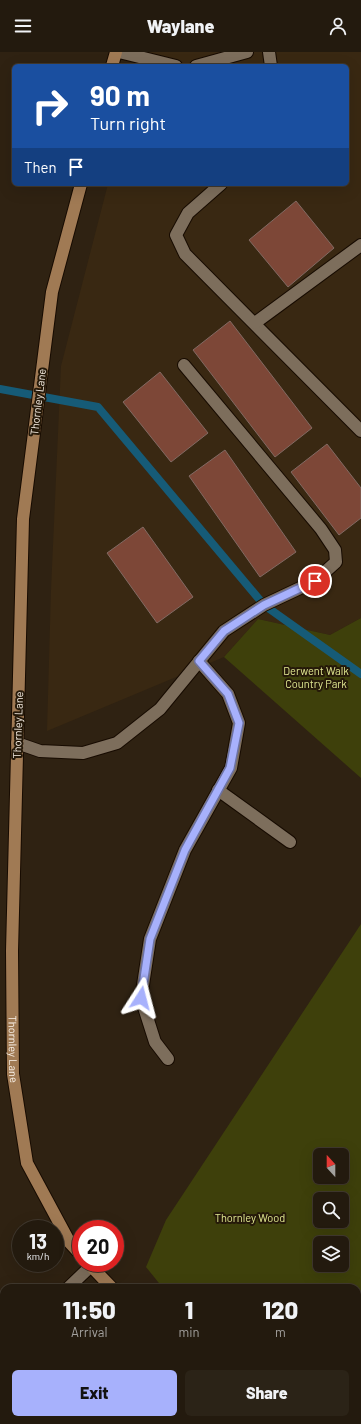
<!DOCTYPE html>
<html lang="en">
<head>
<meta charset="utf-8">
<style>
	body { margin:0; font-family:Barlow,sans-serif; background:#2b2317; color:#f1f3f6; height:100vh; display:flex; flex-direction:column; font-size:15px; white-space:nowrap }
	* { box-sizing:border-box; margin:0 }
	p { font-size:13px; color:#a3a19e }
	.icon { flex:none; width:22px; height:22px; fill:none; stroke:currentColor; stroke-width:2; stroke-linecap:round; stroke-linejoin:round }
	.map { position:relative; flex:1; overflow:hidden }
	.sheet { position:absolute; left:0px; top:1232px; width:361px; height:140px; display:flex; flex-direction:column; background:#231a0e; border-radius:12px 12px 0 0; box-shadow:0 4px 16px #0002,0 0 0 1px #40382e }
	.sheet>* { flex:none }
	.top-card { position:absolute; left:12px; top:12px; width:337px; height:122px; border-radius:6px; box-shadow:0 4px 16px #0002,0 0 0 1px #40382e; background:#1a4fa0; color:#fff; overflow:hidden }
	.needle { width:26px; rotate:339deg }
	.buttons { position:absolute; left:313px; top:1096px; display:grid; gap:8px }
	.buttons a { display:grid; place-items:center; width:36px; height:36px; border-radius:6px; background:#231a0e; box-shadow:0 4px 16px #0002,0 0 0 1px #40382e; font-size:20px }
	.speed { position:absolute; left:12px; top:1168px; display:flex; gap:8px; font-size:20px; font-weight:700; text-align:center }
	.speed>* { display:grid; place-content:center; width:52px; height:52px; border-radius:50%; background:#231a0e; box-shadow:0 4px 16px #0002,0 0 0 1px #40382e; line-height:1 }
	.speed small { font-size:10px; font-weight:400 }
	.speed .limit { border:6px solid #d22; background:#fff; color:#111 }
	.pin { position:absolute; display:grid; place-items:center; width:34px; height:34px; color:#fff; margin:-17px; border:2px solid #fff; border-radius:50%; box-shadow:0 1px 4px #0007 }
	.me { position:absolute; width:44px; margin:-22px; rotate:9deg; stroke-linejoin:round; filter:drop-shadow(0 0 3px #0008) }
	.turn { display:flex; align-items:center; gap:14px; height:84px; padding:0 12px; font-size:18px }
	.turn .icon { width:52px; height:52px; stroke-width:2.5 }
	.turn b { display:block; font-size:28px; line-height:34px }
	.then { display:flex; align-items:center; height:38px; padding:0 12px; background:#0003; gap:8px; font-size:15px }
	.eta { display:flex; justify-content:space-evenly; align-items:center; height:68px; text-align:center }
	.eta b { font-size:24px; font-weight:800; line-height:28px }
	.button { display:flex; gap:8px; margin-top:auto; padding:8px 12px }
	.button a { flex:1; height:46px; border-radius:6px; background:#a7b1fc; color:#111; font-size:16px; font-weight:800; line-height:46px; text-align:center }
	.button a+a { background:#2b2317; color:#f1f3f6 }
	header { display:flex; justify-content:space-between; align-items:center; height:52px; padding:0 12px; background:#231a0e; font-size:18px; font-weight:800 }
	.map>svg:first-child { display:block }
	.built { fill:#392812 }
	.green { fill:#3e400b; fill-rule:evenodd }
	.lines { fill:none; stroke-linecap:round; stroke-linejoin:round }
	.stream { stroke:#165b77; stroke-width:8 }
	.building { fill:#7d4737; stroke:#826a63 }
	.lane-casing { stroke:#170b01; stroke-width:14 }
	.secondary-casing { stroke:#170b01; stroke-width:14 }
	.lane { stroke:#7d6e5c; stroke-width:12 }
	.secondary { stroke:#a07a54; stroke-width:12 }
	.route-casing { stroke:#6d73a4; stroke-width:10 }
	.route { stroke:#a7b1fc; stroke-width:7 }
	.labels { text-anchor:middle; stroke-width:4; stroke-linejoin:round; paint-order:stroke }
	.street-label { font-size:11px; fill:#f9f0e6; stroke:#251909 }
	.park-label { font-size:11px; fill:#e1e891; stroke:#251909 }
</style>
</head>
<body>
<header><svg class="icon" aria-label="menu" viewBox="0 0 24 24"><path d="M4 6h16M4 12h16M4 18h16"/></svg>Waylane<svg class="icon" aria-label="person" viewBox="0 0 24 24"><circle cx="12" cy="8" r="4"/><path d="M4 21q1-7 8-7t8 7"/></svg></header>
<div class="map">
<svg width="361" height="1372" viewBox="0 0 361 1372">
	<rect width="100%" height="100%" fill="#2f2212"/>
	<path class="built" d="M 142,0 L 361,0 L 361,566 L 330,583 L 258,567 L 224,605 L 47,679 L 51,538 L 61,314 L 108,132 L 347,132 L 347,14 L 139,14 Z"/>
	<g class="green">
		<path d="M 361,566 L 361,726 L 224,605 L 258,567 L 330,583 Z"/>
		<path d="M 361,872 L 361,1372 L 353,1372 L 347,1368 L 357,1368 L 357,1236 L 163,1236 L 146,1215 L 166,1168 ZM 320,1103 L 342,1103 L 342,1125 L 320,1125 ZM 320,1147 L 342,1147 L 342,1169 L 320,1169 ZM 320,1191 L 342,1191 L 342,1213 L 320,1213 Z"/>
		<path d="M 4,1332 L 4,1368 L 83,1368 L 84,1372 L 0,1372 L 0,1335 Z"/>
	</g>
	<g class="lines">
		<path class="stream" d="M 0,337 L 98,355 L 264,553 L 361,622"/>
	</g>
	<g class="building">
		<path d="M 296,149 L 334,196 L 288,235 L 249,188 Z"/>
		<path d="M 230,269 L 312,376 L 275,405 L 193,298 Z"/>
		<path d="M 160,320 L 208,381 L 171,410 L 123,350 Z"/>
		<path d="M 327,392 L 361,436 L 361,466 L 339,483 L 291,420 Z"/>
		<path d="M 225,398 L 296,500 L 260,525 L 189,424 Z"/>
		<path d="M 143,475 L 193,545 L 157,571 L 107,501 Z"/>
	</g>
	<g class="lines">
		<defs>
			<g id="lane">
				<path d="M 119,0 L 176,14"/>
				<path d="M 269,0 L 271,14"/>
				<path d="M 196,14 L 247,0"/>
				<path d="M 221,132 L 188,161 L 176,183 L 185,202 L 361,379"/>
				<path d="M 255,271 L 361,193"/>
				<path d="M 17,691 L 40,699 L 83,701 L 117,691 L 160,657 L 224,579 L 264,553 L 315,529 L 336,510 L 335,498 L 321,477 L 184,313"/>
				<path d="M 218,738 L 290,790"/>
				<path d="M 168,1007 L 155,990 L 141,946 L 150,887 L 185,798 L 231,716 L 239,671 L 228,642 L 199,609"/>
				<path d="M 68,1236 L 91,1214"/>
				<path d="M 0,1301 L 4,1297"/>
			</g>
			<g id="secondary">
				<path d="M 112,14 L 116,0"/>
				<path id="s1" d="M 81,132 L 52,240 L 23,467 L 12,899 L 13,1022 L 27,1111 L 70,1191 L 81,1203"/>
				<path d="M 88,1211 L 112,1236"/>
				<path d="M 279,1368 L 285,1372"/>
			</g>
		</defs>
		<use href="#lane" class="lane-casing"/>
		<use href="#secondary" class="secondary-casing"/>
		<use href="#lane" class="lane"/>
		<use href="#secondary" class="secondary"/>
	</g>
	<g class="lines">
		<defs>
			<path id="route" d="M 141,946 L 150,887 L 185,798 L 230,716 L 239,671 L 228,642 L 199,609 L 224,579 L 264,553 L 315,529"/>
		</defs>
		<use href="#route" class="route-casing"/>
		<use href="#route" class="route"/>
	</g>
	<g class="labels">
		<g class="street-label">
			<text transform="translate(38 350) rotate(-83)" y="4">Thornley Lane</text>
			<text transform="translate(18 673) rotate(-88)" y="4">Thornley Lane</text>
			<text dy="4" stroke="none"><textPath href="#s1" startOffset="871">Thornley Lane</textPath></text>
		</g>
		<g class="park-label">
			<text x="316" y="623">Derwent Walk<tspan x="316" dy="13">Country Park</tspan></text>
			<text x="250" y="1170">Thornley Wood</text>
		</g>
	</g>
</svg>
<div class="buttons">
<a><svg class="needle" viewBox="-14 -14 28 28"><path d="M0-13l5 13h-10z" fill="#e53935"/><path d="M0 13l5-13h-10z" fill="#a3a19e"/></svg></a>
<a><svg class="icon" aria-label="search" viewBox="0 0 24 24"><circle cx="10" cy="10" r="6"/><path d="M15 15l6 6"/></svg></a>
<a><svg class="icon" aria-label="layers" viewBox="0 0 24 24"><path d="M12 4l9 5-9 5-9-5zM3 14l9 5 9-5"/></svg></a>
</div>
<div class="speed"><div>13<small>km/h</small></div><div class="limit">20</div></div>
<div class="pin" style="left:315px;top:529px;background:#d93025"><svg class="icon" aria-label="arrive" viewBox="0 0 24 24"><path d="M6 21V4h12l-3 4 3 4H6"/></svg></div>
<svg class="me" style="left:141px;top:946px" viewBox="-20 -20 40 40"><path d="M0-17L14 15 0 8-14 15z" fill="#a7b1fc" stroke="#fff" stroke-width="4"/></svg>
<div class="top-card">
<div class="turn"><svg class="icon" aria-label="right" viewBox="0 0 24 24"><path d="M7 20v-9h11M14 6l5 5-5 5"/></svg><div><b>90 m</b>Turn right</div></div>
<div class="then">Then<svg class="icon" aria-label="arrive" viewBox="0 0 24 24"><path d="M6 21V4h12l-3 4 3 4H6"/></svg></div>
</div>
<section class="sheet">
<div class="eta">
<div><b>11:50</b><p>Arrival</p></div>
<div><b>1</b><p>min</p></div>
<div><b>120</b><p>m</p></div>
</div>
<div class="button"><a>Exit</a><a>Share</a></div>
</section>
</div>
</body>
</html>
